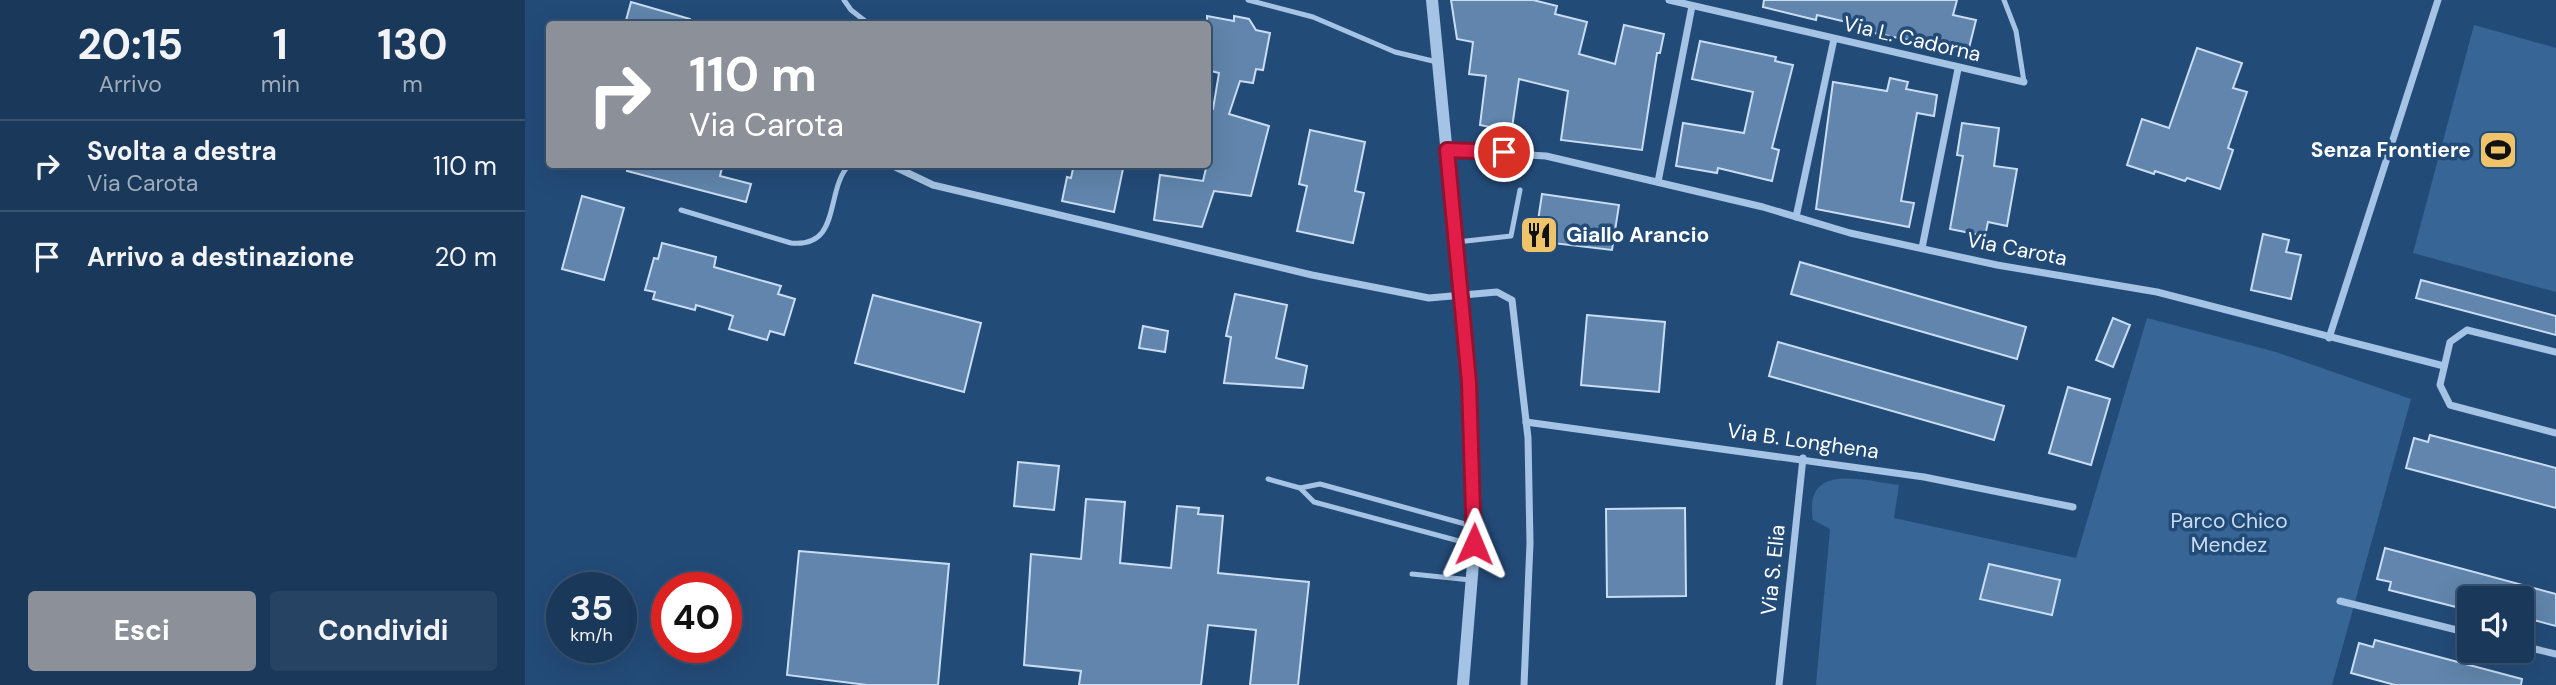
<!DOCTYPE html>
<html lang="it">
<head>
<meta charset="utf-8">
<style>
	body { margin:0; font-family:"DM Sans",sans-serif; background:#274363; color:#f1f3f6; height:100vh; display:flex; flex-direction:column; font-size:26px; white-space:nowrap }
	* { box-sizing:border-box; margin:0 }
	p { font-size:23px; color:#9facbb }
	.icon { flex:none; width:38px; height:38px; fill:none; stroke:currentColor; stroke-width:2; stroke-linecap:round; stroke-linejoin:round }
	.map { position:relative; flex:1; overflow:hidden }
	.details { display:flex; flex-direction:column; background:#1a385a; width:525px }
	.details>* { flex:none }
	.hud { position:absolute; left:21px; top:21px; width:665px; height:147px; border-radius:7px; box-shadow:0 7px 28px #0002,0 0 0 2px #385270; background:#8c9099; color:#fff; overflow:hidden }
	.buttons { position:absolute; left:1932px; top:586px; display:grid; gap:14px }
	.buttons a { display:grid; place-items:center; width:77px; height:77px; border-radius:7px; background:#1a385a; box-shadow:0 7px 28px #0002,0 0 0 2px #385270; font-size:35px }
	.speed { position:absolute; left:21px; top:572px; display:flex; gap:14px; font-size:35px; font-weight:700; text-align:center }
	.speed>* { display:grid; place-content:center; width:91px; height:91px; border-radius:50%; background:#1a385a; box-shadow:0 7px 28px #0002,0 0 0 2px #385270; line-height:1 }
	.speed small { font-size:18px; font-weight:400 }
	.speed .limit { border:10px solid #d22; background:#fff; color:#111 }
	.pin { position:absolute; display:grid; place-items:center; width:60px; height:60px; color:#fff; margin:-30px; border:4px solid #fff; border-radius:50%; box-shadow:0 2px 7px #0007 }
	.me { position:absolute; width:77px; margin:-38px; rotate:1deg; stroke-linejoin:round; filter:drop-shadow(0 0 5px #0008) }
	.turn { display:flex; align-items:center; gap:24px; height:147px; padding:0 28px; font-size:32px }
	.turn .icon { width:91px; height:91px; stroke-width:2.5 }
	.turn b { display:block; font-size:49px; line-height:60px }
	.eta { display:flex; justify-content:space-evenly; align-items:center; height:119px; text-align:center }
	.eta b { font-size:42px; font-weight:700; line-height:49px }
	.button { display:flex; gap:14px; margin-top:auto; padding:14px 28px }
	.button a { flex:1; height:80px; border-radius:7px; background:#8c9099; color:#fff; font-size:28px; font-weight:700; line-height:80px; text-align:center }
	.button a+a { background:#274363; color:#f1f3f6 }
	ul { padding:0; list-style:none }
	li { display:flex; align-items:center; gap:21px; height:91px; padding:0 28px; border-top:2px solid #385270 }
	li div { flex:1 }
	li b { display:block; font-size:26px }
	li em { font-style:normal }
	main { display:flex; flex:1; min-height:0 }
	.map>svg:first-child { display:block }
	.green { fill:#376596 }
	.building { fill:#6185ac; stroke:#c8ddf3; stroke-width:2 }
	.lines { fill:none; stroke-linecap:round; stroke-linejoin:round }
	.service { stroke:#a5c3e4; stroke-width:5 }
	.minor { stroke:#a5c3e4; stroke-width:7 }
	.tertiary { stroke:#a5c3e4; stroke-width:12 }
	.route-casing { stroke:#92132f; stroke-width:18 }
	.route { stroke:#e11d48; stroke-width:12 }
	.labels { text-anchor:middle; stroke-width:7; stroke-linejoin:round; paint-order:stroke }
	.street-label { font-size:21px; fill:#fff; stroke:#234b78 }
	.poi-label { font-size:21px; font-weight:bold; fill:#fff; stroke:#234b78; text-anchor:end }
	.park-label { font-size:21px; fill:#c8ddf3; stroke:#234b78 }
</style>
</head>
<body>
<main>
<section class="details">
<div class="eta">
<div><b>20:15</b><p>Arrivo</p></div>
<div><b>1</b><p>min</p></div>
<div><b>130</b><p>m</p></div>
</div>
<ul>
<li><svg class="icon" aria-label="right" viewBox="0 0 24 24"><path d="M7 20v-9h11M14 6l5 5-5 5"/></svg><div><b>Svolta a destra</b><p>Via Carota</p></div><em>110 m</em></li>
<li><svg class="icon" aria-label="arrive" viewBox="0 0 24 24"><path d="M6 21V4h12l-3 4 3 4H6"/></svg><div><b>Arrivo a destinazione</b></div><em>20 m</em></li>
</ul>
<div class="button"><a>Esci</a><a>Condividi</a></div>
</section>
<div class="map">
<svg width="2031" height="685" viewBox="0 0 2031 685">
	<rect width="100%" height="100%" fill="#234b78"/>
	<g class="green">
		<path d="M 1949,25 L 2031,48 L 2031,292 L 1888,253 Z"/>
		<path d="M 1622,318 L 1751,352 L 1886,399 L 1807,685 L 1291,685 L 1305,529 L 1288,520 C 1278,461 1339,481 1374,485 L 1369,518 L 1551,558 Z"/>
	</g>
	<g class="building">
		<path d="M 926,0 L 1008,0 L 1032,6 L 1030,14 L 1062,22 L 1054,54 L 1090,64 L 1099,25 L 1139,34 L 1135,53 L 1132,53 L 1117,150 L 1036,140 L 1043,91 L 994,79 L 985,142 L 963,140 L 965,127 L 955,125 L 961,76 L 944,74 L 948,42 L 932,39 Z"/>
		<path d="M 1239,0 L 1432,0 L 1428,15 L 1451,20 L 1443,52 L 1329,29 L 1330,24 L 1292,15 L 1291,20 L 1238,7 Z"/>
		<path d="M 106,2 L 165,19 L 165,24 L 100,24 Z"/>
		<path d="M 682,16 L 709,21 L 709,16 L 724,19 L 731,30 L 745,33 L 738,70 L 731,69 L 728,83 L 715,81 L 704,114 L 744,126 L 726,196 L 689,191 L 677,227 L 629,220 L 635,175 L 678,181 L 682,164 L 682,118 L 686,109 L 688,109 L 694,73 L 682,70 Z"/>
		<path d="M 1175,41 L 1251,57 L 1250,61 L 1268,65 L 1247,148 L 1254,150 L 1247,181 L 1193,168 L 1192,173 L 1151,166 L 1158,123 L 1219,133 L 1228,92 L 1167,79 Z"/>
		<path d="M 1672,48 L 1717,63 L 1708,88 L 1722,92 L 1703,148 L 1708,150 L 1695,189 L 1662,178 L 1660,181 L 1630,171 L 1629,174 L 1602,165 L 1617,119 L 1644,128 Z"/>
		<path d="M 1365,78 L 1383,82 L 1381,89 L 1412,95 L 1409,116 L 1392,113 L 1376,201 L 1389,203 L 1384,227 L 1291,209 L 1308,82 L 1362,91 Z"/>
		<path d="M 1437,123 L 1474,128 L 1469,166 L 1492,169 L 1482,226 L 1463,222 L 1460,236 L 1425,229 L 1438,156 L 1432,155 Z"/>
		<path d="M 785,130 L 840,142 L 830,191 L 839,193 L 828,243 L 772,231 L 782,186 L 774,184 Z"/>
		<path d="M 103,164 L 198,164 L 195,176 L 226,184 L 221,202 L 102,171 Z"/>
		<path d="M 549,164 L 599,164 L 589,212 L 537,201 L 542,177 L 546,178 Z"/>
		<path d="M 1017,194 L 1094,205 L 1087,250 L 1010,241 Z"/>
		<path d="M 57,196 L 99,208 L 79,280 L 37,269 Z"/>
		<path d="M 1738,234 L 1764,240 L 1761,252 L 1776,255 L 1766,299 L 1726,290 Z"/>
		<path d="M 137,243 L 191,257 L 189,267 L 256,286 L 253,294 L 270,299 L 259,335 L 245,331 L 242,340 L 204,329 L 208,316 L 171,305 L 170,310 L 128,299 L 130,292 L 120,290 L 129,258 L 133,259 Z"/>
		<path d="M 1275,262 L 1501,327 L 1492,359 L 1266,294 Z"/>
		<path d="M 1896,280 L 2031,316 L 2031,335 L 1891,298 Z"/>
		<path d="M 710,294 L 762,305 L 751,358 L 782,366 L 778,388 L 699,383 L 706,337 L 701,336 Z"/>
		<path d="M 348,295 L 456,323 L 439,392 L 330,363 Z"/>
		<path d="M 1062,315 L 1140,322 L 1134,392 L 1056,385 Z"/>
		<path d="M 1588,318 L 1605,325 L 1588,367 L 1571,360 Z"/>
		<path d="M 618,326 L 643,331 L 640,352 L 614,348 Z"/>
		<path d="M 1253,342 L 1479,406 L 1469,440 L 1244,376 Z"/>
		<path d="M 1543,387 L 1585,399 L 1566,465 L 1524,453 Z"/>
		<path d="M 1905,435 L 2031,468 L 2031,508 L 1881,468 L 1889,438 L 1903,442 Z"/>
		<path d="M 493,462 L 534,466 L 529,510 L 489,506 Z"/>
		<path d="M 561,499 L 600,502 L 595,563 L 646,568 L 652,506 L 674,508 L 673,514 L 698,516 L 693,573 L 784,582 L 773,685 L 725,685 L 731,630 L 683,625 L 676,685 L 554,685 L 556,671 L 499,665 L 506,554 L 556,559 Z"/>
		<path d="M 1160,508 L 1161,596 L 1082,597 L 1081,509 Z"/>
		<path d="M 1860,548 L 2031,594 L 2031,626 L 1997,617 L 1997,598 L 1944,598 L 1939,609 L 1864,590 L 1866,582 L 1852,579 Z"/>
		<path d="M 274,551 L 424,564 L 413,685 L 342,685 L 262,675 Z"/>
		<path d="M 1464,564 L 1535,580 L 1527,615 L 1455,599 Z"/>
		<path d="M 1850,640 L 1997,679 L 1996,685 L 1870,685 L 1826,673 L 1834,643 L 1848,647 Z"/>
	</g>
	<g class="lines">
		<g class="service">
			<path d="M 319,0 L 326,10 L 344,24"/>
			<path d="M 723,0 L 788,17 L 870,52 L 912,62"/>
			<path d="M 1479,0 L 1491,31 L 1499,82"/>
			<path d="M 156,210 L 266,243 C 318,248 299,189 325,164"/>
			<path d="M 932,242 L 986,236 L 995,190"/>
			<path d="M 743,479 L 775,488 L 789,502 L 949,545"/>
			<path d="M 775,488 L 795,484 L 951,527"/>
			<path d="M 887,574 L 946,580"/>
		</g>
		<g class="minor">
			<path d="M 1144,0 L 1499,82"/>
			<path d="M 922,150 L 1021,156 L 1238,207 L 1325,233 L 1472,265 L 1632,292 L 1919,366"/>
			<path d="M 364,164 L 408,185 L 787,275 L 904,298 L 972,292 L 987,300 L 1003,438 L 1005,543 L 999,685"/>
			<path d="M 1133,182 L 1167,6"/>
			<path d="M 1271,217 L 1309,39"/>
			<path d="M 1397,248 L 1433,69"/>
			<path d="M 1804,338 L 1913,0"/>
			<path d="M 2031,352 L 1942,330 L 1925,342 L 1915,385 L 1925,405 L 2031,433"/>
			<path d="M 1001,422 L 1399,477 L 1548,507"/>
			<path d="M 1815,601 L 1944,633"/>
			<path d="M 1997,646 L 2031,654"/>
			<path d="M 1254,685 L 1278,458"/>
		</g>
		<path class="tertiary" d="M 907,0 L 944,382 L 951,527 L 938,685"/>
	</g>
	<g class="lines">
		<defs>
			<path id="route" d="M 949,544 L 944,382 L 922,150 L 979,152"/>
		</defs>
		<use href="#route" class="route-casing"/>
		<use href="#route" class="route"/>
	</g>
	<defs>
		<symbol id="stadium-square" viewBox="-11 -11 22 22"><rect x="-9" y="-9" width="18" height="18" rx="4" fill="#eec369" stroke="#234b78"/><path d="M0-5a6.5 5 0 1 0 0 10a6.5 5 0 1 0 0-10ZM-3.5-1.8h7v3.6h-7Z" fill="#111"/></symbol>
		<symbol id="restaurant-square" viewBox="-11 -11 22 22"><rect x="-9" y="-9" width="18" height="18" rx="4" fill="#eec369" stroke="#234b78"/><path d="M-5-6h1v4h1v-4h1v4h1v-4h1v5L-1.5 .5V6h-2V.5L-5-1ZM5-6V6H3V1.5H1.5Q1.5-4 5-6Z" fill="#111"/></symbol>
	</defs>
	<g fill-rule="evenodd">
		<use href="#stadium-square" x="1951" y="128" width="44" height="44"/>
		<use href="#restaurant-square" x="992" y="213" width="44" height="44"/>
	</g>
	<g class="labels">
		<g class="street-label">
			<text transform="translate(1387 39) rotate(13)" y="7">Via L. Cadorna</text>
			<text transform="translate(1492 249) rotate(11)" y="7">Via Carota</text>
			<text transform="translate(1278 441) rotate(8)" y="7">Via B. Longhena</text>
			<text transform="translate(1248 570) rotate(-84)" y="7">Via S. Elia</text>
		</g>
		<g class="poi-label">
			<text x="1946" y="157">Senza Frontiere</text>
			<text x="1041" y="242" text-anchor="start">Giallo Arancio</text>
		</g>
		<g class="park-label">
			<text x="1704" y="528">Parco Chico<tspan x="1704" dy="24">Mendez</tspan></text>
		</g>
	</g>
</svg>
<div class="buttons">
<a><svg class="icon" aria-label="sound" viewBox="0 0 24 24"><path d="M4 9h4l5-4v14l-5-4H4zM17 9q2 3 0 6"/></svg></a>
</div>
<div class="speed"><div>35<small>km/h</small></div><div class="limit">40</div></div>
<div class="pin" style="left:979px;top:152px;background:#d93025"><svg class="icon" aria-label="arrive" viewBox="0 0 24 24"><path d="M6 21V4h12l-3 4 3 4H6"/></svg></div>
<svg class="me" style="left:949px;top:544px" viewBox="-20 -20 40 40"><path d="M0-17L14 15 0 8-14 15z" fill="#e11d48" stroke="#fff" stroke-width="4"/></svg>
<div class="hud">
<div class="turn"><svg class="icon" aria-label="right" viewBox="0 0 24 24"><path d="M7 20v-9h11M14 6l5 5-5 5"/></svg><div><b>110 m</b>Via Carota</div></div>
</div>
</div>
</main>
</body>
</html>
